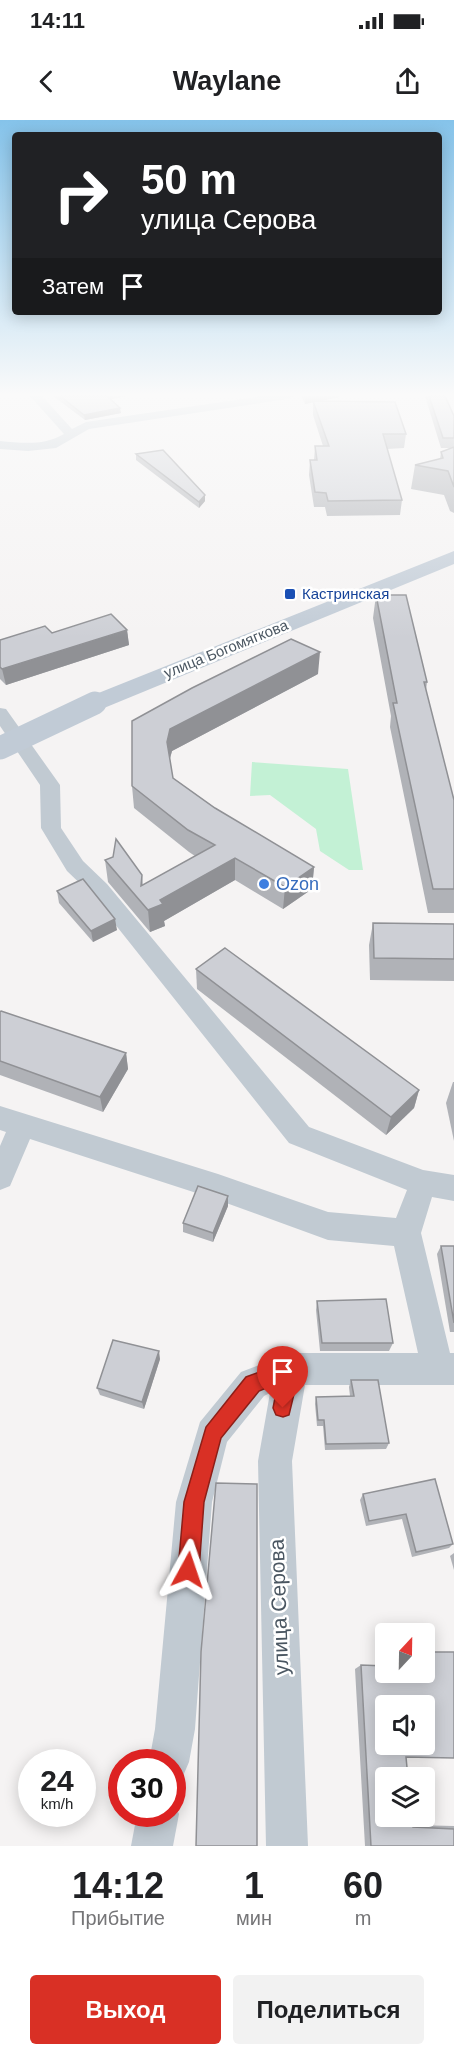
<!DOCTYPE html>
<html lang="ru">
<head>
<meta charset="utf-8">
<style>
	body { margin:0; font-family:Arial,sans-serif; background:#f2f2f2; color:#202124; height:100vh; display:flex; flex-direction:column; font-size:22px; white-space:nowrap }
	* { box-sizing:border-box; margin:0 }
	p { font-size:20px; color:#757577 }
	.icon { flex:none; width:33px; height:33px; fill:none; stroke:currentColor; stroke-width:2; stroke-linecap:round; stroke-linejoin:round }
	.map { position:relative; height:1726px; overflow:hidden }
	.sheet { display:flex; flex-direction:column; background:#fff; flex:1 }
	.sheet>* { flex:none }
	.top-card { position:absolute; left:12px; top:12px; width:430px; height:183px; border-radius:6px; box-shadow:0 3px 15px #0003; background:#202124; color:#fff; overflow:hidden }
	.needle { width:39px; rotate:22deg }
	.controls { position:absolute; left:375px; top:1503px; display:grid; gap:12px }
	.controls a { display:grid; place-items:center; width:60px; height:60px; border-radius:6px; background:#fff; box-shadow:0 3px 15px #0003; font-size:30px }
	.speed { position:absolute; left:18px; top:1629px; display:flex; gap:12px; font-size:30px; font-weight:700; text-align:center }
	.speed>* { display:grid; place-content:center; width:78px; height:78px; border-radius:50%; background:#fff; box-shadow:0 3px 15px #0003; line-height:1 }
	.speed small { font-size:15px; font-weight:400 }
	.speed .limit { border:9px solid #d22; background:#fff; color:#111 }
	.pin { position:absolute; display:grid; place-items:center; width:51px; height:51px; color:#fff; margin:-62px -26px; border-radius:50% 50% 50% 0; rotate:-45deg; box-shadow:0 0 6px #0007 }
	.pin .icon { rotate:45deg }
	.me { position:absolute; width:66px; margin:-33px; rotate:5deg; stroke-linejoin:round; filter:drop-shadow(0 0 4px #0008) }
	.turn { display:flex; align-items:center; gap:21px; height:126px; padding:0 30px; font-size:27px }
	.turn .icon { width:78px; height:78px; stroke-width:2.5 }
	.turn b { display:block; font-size:42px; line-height:51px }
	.then { display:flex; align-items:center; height:57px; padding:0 30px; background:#0003; gap:12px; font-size:22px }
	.eta { display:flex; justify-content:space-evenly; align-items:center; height:102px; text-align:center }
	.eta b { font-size:36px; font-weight:600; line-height:42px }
	.primary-button { display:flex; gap:12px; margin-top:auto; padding:12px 30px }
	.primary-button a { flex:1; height:69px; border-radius:6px; background:#d93025; color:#fff; font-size:24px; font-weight:600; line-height:69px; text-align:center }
	.primary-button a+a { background:#f2f2f2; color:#202124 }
	.status { display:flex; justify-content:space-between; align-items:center; height:42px; padding:0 30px; background:#fff; direction:ltr }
	.status svg { height:16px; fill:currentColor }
	header { display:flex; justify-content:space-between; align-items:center; height:78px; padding:0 30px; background:#fff; font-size:27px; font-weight:600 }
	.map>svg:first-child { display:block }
	.green { fill:#c3f1d5 }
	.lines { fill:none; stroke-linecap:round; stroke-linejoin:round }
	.minor { fill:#c1cad2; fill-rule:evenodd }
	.secondary { fill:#c1cbd6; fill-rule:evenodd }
	.secondary-bridge { stroke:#c1cbd6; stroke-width:23 }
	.wall { fill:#b0b2b7 }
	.shaded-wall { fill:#909195 }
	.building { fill:#cdcfd5; stroke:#909195; stroke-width:1.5; fill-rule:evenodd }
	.route { fill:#d93025; stroke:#8d1f18; stroke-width:1.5 }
	.transit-dot { fill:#1a4fb4; stroke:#fff; stroke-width:2 }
	.shop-dot { fill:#3f7fe0; stroke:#fff; stroke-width:2 }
	.labels { text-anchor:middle; stroke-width:5; stroke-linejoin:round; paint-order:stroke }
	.far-transit-label { font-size:15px; fill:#164399; stroke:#fff; text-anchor:start }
	.far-street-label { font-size:15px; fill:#4a5661; stroke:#fff }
	.shop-label { font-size:18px; fill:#366cbe; stroke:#fff; text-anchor:start }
	.near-street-label { font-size:21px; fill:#4a5661; stroke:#fff }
</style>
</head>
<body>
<div class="status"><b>14:11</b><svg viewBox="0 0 49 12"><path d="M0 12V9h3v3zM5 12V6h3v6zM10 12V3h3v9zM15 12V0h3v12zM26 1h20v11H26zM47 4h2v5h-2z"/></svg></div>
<header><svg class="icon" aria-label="back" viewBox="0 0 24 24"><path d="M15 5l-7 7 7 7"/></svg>Waylane<svg class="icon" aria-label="share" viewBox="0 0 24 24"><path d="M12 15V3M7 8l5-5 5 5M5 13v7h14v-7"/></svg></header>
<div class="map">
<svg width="454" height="1726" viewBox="0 0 454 1726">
	<rect width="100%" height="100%" fill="#f5f3f3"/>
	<path class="green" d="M 252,642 L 348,649 L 363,750 L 349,750 L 320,731 L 316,709 L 270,675 L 250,676 Z"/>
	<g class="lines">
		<g class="minor">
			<path d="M 30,276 L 42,276 L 72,309 L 86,302 L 263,276 L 293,276 L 287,279 L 89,309 L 56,328 L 28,331 L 0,329 L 0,321 C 22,323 44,326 64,314 Z"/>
			<path d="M 0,588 L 6,589 L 60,665 L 61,708 L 83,741 L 107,764 L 309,1007 L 423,1050 L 454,1055 L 454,1081 L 432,1077 L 421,1113 L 450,1233 L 454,1233 L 454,1265 L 305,1265 L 292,1341 L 308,1726 L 266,1726 L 258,1341 L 270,1273 L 264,1276 L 227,1322 L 212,1382 L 195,1609 L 189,1642 L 183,1656 L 172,1661 L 172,1642 L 149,1642 L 155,1609 L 176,1382 L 200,1302 L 241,1252 L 291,1233 L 418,1233 L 394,1126 L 328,1120 L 218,1080 L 30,1019 L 10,1066 L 0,1070 L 0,1026 L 6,1012 L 0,1010 L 0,986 L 218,1054 L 328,1092 L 396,1098 L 407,1070 L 289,1023 L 91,774 L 67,751 L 41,708 L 40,665 L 0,606 Z"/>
			<path d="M 172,1679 L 179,1694 L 173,1726 L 131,1726 L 137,1694 L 172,1694 Z"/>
		</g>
		<path class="secondary" d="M 454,431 L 454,444 L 104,588 L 95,590 L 86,588 L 83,583 L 86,578 Z"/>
		<path class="secondary-bridge" d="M 0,628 L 95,583"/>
	</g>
	<g class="wall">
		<path d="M 53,276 L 125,276 L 111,279 L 121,293 L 85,300 Z"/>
		<path d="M 301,276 L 339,276 L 339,277 L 320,281 L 406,314 L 404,328 L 387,329 L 402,380 L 400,395 L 327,396 L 325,387 L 314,387 L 309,355 L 310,340 L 314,340 L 315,326 L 323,326 L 313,295 L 313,282 L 305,284 Z"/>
		<path d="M 425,276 L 445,276 L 454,296 L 454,393 L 450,391 L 444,375 L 411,369 L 415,345 L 440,339 L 441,332 L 450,328 L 441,328 Z"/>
		<path d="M 136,334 L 205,381 L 199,388 L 136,340 Z"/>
		<path d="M 376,475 L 427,562 L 426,571 L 454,680 L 454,793 L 428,793 L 390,607 L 391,596 L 373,498 Z"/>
		<path d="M 127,510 L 129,525 L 6,565 L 0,559 L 0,520 L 52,513 Z"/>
		<path d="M 318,554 L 172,631 L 170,639 L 173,658 L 215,688 L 314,747 L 312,769 L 283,789 L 235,760 L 164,801 L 165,806 L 150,812 L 108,762 L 105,740 L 142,755 L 143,765 L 195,736 L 189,732 L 134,688 L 132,666 L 132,601 Z"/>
		<path d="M 57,771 L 117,810 L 93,822 L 59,783 Z"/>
		<path d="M 373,803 L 454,804 L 454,861 L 370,860 L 369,825 Z"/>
		<path d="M 196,849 L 419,970 L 414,988 L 386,1015 L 197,869 Z"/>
		<path d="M 0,892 L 126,933 L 128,949 L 103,992 L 0,955 Z"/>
		<path d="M 453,962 L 454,962 L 454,1021 L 446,983 Z"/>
		<path d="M 228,1076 L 228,1086 L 213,1122 L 183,1112 L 183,1103 Z"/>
		<path d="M 441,1126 L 454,1126 L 454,1212 L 450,1212 L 437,1134 Z"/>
		<path d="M 317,1181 L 393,1223 L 389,1231 L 320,1231 L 316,1190 Z"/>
		<path d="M 160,1239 L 144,1289 L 100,1275 L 97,1268 Z"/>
		<path d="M 351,1260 L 389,1323 L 386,1329 L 325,1330 L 323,1306 L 317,1306 L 315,1284 L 316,1277 L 350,1276 L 349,1267 Z"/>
		<path d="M 435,1359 L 453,1424 L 449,1428 L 412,1437 L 402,1399 L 366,1406 L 360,1380 L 363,1374 Z"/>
		<path d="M 454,1433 L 454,1450 L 450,1436 Z"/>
		<path d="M 432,1532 L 454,1532 L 454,1638 L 406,1637 L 412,1705 L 454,1706 L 454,1726 L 365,1726 L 355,1549 L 361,1545 L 424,1552 L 424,1536 Z"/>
	</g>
	<g class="shaded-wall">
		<path d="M 106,276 L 125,276 L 106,280 Z"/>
		<path d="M 305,276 L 339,276 L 339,277 L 305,284 Z"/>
		<path d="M 120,288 L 121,293 L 85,300 L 84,295 Z"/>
		<path d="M 205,375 L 205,381 L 199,388 L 199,382 Z"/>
		<path d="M 127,510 L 129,525 L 6,565 L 2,549 Z"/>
		<path d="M 320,532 L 318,554 L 172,631 L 168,644 L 167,622 L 170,609 Z"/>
		<path d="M 235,738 L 235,760 L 164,801 L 165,806 L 150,812 L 148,790 L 160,780 Z"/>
		<path d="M 314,747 L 312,769 L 283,789 L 285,767 Z"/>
		<path d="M 115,799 L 117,810 L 93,822 L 91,811 Z"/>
		<path d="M 126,933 L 128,949 L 103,992 L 100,977 Z"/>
		<path d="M 419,970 L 414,988 L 386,1015 L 391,997 Z"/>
		<path d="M 228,1076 L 228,1086 L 213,1122 L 213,1113 Z"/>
		<path d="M 159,1231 L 160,1239 L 144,1289 L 142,1282 Z"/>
	</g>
	<g class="building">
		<path d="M 60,276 L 107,276 L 120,288 L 84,295 Z"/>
		<path d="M 429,276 L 445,276 L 454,296 L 454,318 L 443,318 Z"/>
		<path d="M 313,281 L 395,282 L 406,314 L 383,314 L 402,380 L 328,381 L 326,373 L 315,372 L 310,340 L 317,340 L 315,326 L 329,326 Z"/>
		<path d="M 454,327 L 454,367 L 448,351 L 415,345 L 443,338 L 441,332 Z"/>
		<path d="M 163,330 L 205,375 L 199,382 L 136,334 Z"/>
		<path d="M 376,475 L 406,475 L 427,562 L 424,562 L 454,680 L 454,769 L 433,769 L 393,583 L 397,583 Z"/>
		<path d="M 111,494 L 127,510 L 2,549 L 0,547 L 0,520 L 45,506 L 52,513 Z"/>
		<path d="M 291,519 L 320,532 L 170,609 L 167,622 L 173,658 L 215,688 L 314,747 L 285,767 L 235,738 L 160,780 L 163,784 L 148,790 L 105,740 L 113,737 L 116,719 L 142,755 L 141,766 L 215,725 L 188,710 L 132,666 L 132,601 L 192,568 Z"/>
		<path d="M 83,759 L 115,799 L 91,811 L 57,771 Z"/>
		<path d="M 373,803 L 454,804 L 454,839 L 374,838 Z"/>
		<path d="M 225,828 L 419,970 L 391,997 L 196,849 Z"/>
		<path d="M 1,891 L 126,933 L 100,977 L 0,941 L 0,892 Z"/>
		<path d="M 198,1066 L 228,1076 L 213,1113 L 183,1103 Z"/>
		<path d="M 441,1126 L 454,1126 L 454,1203 Z"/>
		<path d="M 386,1179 L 393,1223 L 322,1223 L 317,1181 Z"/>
		<path d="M 113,1220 L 159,1231 L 142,1282 L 97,1268 Z"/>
		<path d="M 351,1260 L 378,1260 L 389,1323 L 326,1324 L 324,1300 L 318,1300 L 316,1277 L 354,1276 Z"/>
		<path d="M 435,1359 L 453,1424 L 416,1432 L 406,1394 L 369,1401 L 363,1374 Z"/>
		<path d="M 216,1363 L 257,1364 L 257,1726 L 196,1726 L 201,1532 Z"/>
		<path d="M 432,1532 L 454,1532 L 454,1638 L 406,1637 L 408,1658 L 386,1658 L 386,1696 L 412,1696 L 413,1707 L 454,1709 L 454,1726 L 371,1726 L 361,1545 L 386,1546 L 386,1552 L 424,1552 L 424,1546 L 434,1547 ZM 386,1586 L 424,1586 L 424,1624 L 386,1624 Z"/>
	</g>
	<linearGradient id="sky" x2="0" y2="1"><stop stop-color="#85c3ea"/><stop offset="0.53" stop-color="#fafafa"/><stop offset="1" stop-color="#fafafa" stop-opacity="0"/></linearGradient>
	<rect width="454" height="518" fill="url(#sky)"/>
	<path class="route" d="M 291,1240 L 297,1243 L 300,1249 L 289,1295 L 283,1297 L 276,1295 L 273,1288 L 278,1263 L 259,1271 L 221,1318 L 204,1382 L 199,1450 L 196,1457 L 188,1460 L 181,1457 L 178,1450 L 184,1382 L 206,1307 L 246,1257 Z"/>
	<rect class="transit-dot" x="284" y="468" width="12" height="12" rx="3"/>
	<circle class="shop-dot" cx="264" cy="764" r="6"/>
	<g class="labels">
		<g class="far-transit-label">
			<text x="302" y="479">Кастринская</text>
		</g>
		<g class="far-street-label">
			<text transform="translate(226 529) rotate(-22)" y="5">улица Богомягкова</text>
		</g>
		<g class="shop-label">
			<text x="276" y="770">Ozon</text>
		</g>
		<g class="near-street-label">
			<text transform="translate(279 1487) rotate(-92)" y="7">улица Серова</text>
		</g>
	</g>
</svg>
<div class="controls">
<a><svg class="needle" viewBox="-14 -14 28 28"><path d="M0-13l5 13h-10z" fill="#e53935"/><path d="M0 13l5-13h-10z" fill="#757577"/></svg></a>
<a><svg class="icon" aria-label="sound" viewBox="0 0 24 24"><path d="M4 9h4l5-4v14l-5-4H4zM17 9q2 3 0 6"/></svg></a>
<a><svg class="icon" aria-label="layers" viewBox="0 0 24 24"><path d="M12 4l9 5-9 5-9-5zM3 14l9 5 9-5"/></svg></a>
</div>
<div class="speed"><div>24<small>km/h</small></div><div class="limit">30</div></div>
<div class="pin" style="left:283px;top:1288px;background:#d93025"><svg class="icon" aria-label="arrive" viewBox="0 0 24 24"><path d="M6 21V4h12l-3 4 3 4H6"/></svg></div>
<svg class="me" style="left:188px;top:1450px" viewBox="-20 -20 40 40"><path d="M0-17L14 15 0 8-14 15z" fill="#d93025" stroke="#fff" stroke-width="4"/></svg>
<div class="top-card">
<div class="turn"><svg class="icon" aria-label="right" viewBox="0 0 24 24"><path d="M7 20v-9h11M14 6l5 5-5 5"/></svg><div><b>50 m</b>улица Серова</div></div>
<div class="then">Затем<svg class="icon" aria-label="arrive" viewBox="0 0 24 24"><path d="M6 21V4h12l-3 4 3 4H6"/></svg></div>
</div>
</div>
<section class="sheet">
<div class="eta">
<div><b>14:12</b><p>Прибытие</p></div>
<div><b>1</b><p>мин</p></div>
<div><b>60</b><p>m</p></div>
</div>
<div class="primary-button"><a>Выход</a><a>Поделиться</a></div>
</section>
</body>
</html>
